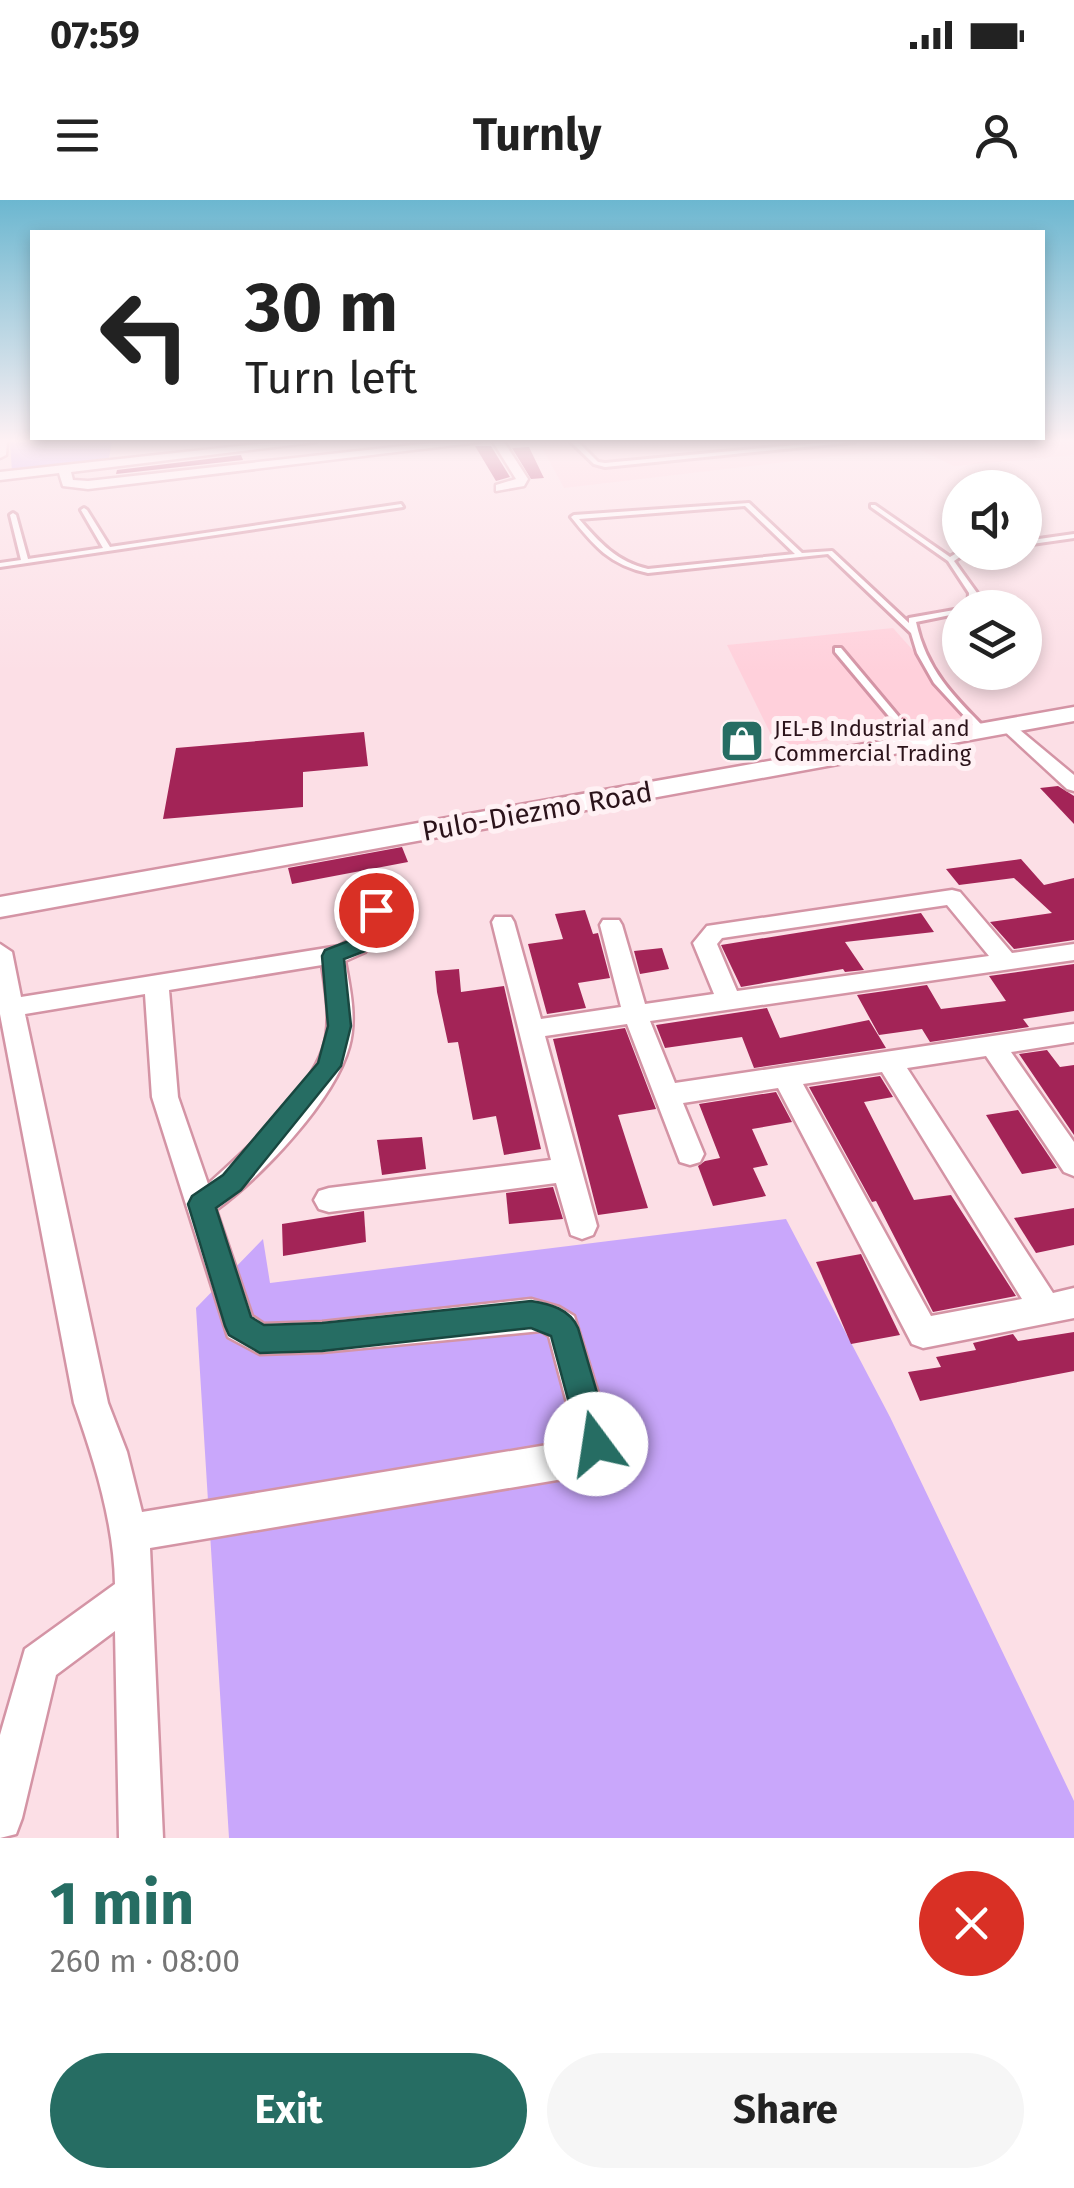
<!DOCTYPE html>
<html lang="en">
<head>
<meta charset="utf-8">
<style>
	body { margin:0; font-family:"Fira Sans",sans-serif; background:#f6f6f6; color:#222; height:100vh; display:flex; flex-direction:column; font-size:38px; white-space:nowrap }
	* { box-sizing:border-box; margin:0 }
	p { font-size:32px; color:#767676 }
	.icon { flex:none; width:55px; height:55px; fill:none; stroke:currentColor; stroke-width:2; stroke-linecap:round; stroke-linejoin:round }
	.map { position:relative; height:1638px; overflow:hidden }
	.side { display:flex; flex-direction:column; background:#fff; flex:1 }
	.side>* { flex:none }
	.top-card { position:absolute; left:30px; top:30px; width:1015px; height:210px; border-radius:0px; box-shadow:0 5px 15px #0003; background:#fff; color:#222; overflow:hidden }
	.tools { position:absolute; left:942px; top:270px; display:grid; gap:20px }
	.tools a { display:grid; place-items:center; width:100px; height:100px; border-radius:50%; background:#fff; box-shadow:0 5px 15px #0003; font-size:50px }
	.pin { position:absolute; display:grid; place-items:center; width:85px; height:85px; color:#fff; margin:-42px; border:5px solid #fff; border-radius:50%; box-shadow:0 2px 10px #0007 }
	.me { position:absolute; width:110px; margin:-55px; rotate:346deg; stroke-linejoin:round; filter:drop-shadow(0 0 8px #0008) }
	.turn { display:flex; align-items:center; gap:35px; height:210px; padding:0 50px; font-size:45px }
	.turn .icon { width:130px; height:130px; stroke-width:2.5 }
	.turn b { display:block; font-size:70px; line-height:85px }
	.round { display:grid; place-items:center; flex:none; width:105px; height:105px; border-radius:52px; background:#f6f6f6 }
	.summary { display:flex; align-items:center; justify-content:space-between; height:170px; padding:0 50px }
	h1 { font-size:60px; font-weight:700; line-height:75px; color:#266d63 }
	.button { display:flex; gap:20px; margin-top:auto; padding:20px 50px }
	.button a { flex:1; height:115px; border-radius:60px; background:#266d63; color:#fff; font-size:40px; font-weight:700; line-height:115px; text-align:center }
	.button a+a { background:#f6f6f6; color:#222 }
	.status { display:flex; justify-content:space-between; align-items:center; height:70px; padding:0 50px; background:#fff; direction:ltr }
	.status svg { height:28px; fill:currentColor }
	header { display:flex; justify-content:space-between; align-items:center; height:130px; padding:0 50px; background:#fff; font-size:45px; font-weight:700 }
	.map>svg:first-child { display:block }
	.built { fill:#ffd0db }
	.green { fill:#c9a7fb }
	.building { fill:#a32457 }
	.lines { fill:none; stroke-linecap:round; stroke-linejoin:round }
	.lane-casing { stroke:#d494a5; stroke-width:6 }
	.street-casing { stroke:#d494a5; stroke-width:5 }
	.secondary-casing { stroke:#d494a5; stroke-width:5 }
	.lane { fill:#fff; fill-rule:evenodd }
	.street { fill:#fff; fill-rule:evenodd }
	.secondary { fill:#fff; fill-rule:evenodd }
	.route { fill:#266d63; stroke:#194740; stroke-width:2.5 }
	.labels { text-anchor:middle; stroke-width:10; stroke-linejoin:round; paint-order:stroke }
	.far-poi-label { font-size:22px; fill:#2b131a; stroke:#fff1f4; text-anchor:start }
	.street-label { font-size:28px; fill:#2b131a; stroke:#fff1f4 }
</style>
</head>
<body>
<div class="status"><b>07:59</b><svg viewBox="0 0 49 12"><path d="M0 12V9h3v3zM5 12V6h3v6zM10 12V3h3v9zM15 12V0h3v12zM26 1h20v11H26zM47 4h2v5h-2z"/></svg></div>
<header><svg class="icon" aria-label="menu" viewBox="0 0 24 24"><path d="M4 6h16M4 12h16M4 18h16"/></svg>Turnly<svg class="icon" aria-label="person" viewBox="0 0 24 24"><circle cx="12" cy="8" r="4"/><path d="M4 21q1-7 8-7t8 7"/></svg></header>
<div class="map">
<svg width="1074" height="1638" viewBox="0 0 1074 1638">
	<rect width="100%" height="100%" fill="#fcdfe6"/>
	<g class="built">
		<path d="M 539,242 L 1074,242 L 1074,255 L 954,266 L 914,247 L 564,288 Z"/>
		<path d="M 893,428 L 972,516 L 778,549 L 727,445 Z"/>
	</g>
	<g class="green">
		<path d="M 10,242 L 112,242 L 108,263 L 12,272 Z"/>
		<path d="M 786,1019 L 890,1217 L 1074,1601 L 1074,1638 L 229,1638 L 196,1108 L 263,1039 L 270,1083 Z"/>
	</g>
	<g class="building">
		<path d="M 475,246 L 491,246 L 510,277 L 496,281 Z"/>
		<path d="M 529,247 L 541,272 L 544,278 L 531,279 L 512,248 Z"/>
		<path d="M 241,255 L 243,260 L 116,274 L 117,270 Z"/>
		<path d="M 364,532 L 368,566 L 303,572 L 303,607 L 163,619 L 176,548 Z"/>
		<path d="M 1058,586 L 1074,596 L 1074,624 L 1040,588 Z"/>
		<path d="M 402,647 L 408,662 L 292,684 L 288,668 Z"/>
		<path d="M 1021,659 L 1044,685 L 1074,678 L 1074,740 L 1014,749 L 990,722 L 1052,713 L 1014,678 L 959,685 L 946,669 Z"/>
		<path d="M 585,710 L 593,734 L 598,733 L 610,778 L 578,783 L 586,808 L 547,814 L 528,744 L 563,739 L 555,714 Z"/>
		<path d="M 921,713 L 934,732 L 845,742 L 864,770 L 845,772 L 843,769 L 741,787 L 721,745 Z"/>
		<path d="M 662,748 L 669,769 L 640,774 L 634,751 Z"/>
		<path d="M 1074,764 L 1074,811 L 1023,819 L 1029,827 L 930,842 L 922,829 L 879,835 L 857,795 L 927,785 L 941,809 L 1006,801 L 989,776 Z"/>
		<path d="M 459,769 L 461,792 L 504,786 L 541,949 L 504,955 L 496,916 L 473,920 L 458,842 L 448,843 L 437,792 L 435,771 Z"/>
		<path d="M 767,808 L 780,838 L 869,820 L 886,848 L 754,868 L 742,837 L 665,848 L 656,825 Z"/>
		<path d="M 625,828 L 656,909 L 618,915 L 648,1008 L 598,1015 L 553,839 Z"/>
		<path d="M 1047,850 L 1060,867 L 1074,865 L 1074,935 L 1019,854 Z"/>
		<path d="M 880,876 L 893,897 L 864,902 L 914,1000 L 951,995 L 1016,1096 L 933,1112 L 876,1001 L 872,1002 L 809,887 Z"/>
		<path d="M 776,892 L 792,922 L 752,929 L 768,965 L 753,968 L 766,996 L 713,1006 L 698,966 L 705,961 L 720,958 L 699,904 Z"/>
		<path d="M 1018,910 L 1057,968 L 1022,974 L 986,915 Z"/>
		<path d="M 422,937 L 426,969 L 382,975 L 377,940 Z"/>
		<path d="M 553,987 L 563,1019 L 509,1024 L 506,993 Z"/>
		<path d="M 1074,1008 L 1074,1045 L 1036,1053 L 1014,1018 Z"/>
		<path d="M 364,1011 L 366,1042 L 283,1056 L 282,1024 Z"/>
		<path d="M 861,1054 L 900,1135 L 851,1144 L 816,1062 Z"/>
		<path d="M 1074,1132 L 1074,1171 L 920,1201 L 908,1172 L 941,1167 L 936,1157 L 976,1150 L 973,1143 L 1013,1134 L 1018,1141 Z"/>
	</g>
	<g class="lines">
		<defs>
			<g id="lane">
				<path d="M 571,242 L 578,242 L 598,262 L 605,263 L 828,242 L 854,242 L 605,267 L 594,264 Z"/>
				<path d="M 749,303 L 802,353 L 832,351 L 909,423 L 909,418 L 960,409 L 960,413 L 916,422 C 926,469 953,496 986,529 L 986,533 L 980,533 L 934,483 L 917,453 L 911,433 L 828,354 L 648,373 C 610,365 594,346 571,317 L 574,315 ZM 745,306 L 795,354 L 648,369 C 617,362 599,342 579,319 Z"/>
				<path d="M 401,304 L 403,307 L 0,367 L 0,363 L 21,360 L 10,315 L 13,313 L 16,315 L 28,359 L 103,348 L 81,310 L 84,308 L 87,310 L 110,347 Z"/>
				<path d="M 871,305 L 875,305 L 950,357 L 960,351 L 967,352 L 954,361 L 977,393 L 976,408 L 968,408 L 969,393 L 948,361 L 871,307 Z"/>
				<path d="M 1074,334 L 1074,338 L 1025,345 L 1025,341 Z"/>
				<path d="M 835,448 L 841,448 L 919,541 L 919,545 L 913,545 L 835,452 Z"/>
			</g>
			<g id="street">
				<path d="M 0,242 L 7,242 L 6,255 L 0,258 Z"/>
				<path d="M 276,242 L 316,242 L 71,272 L 73,280 L 88,281 L 440,242 L 480,242 L 88,289 L 63,286 L 59,273 L 0,280 L 0,272 Z"/>
				<path d="M 493,242 L 504,242 L 528,279 L 524,286 L 496,291 L 496,285 L 516,279 Z"/>
				<path d="M 1009,521 L 1074,575 L 1074,591 L 1067,589 L 1003,530 L 1000,526 Z"/>
				<path d="M 952,690 L 960,692 L 1012,753 L 1074,744 L 1074,760 L 650,821 L 675,883 L 1074,824 L 1074,842 L 1011,852 L 1074,942 L 1074,976 L 1064,972 L 986,856 L 907,868 L 1053,1093 L 1074,1088 L 1074,1118 L 923,1148 L 912,1144 L 778,888 L 683,903 L 704,954 L 700,962 L 690,965 L 680,962 L 627,824 L 545,836 L 597,1026 L 593,1035 L 582,1039 L 571,1035 L 556,983 L 329,1012 L 319,1009 L 314,1000 L 319,991 L 329,988 L 551,960 L 492,722 L 495,717 L 511,717 L 514,722 L 541,819 L 621,807 L 600,725 L 603,720 L 619,720 L 622,725 L 645,804 L 714,794 L 693,743 L 707,726 ZM 947,705 L 989,756 L 737,791 L 717,744 L 722,738 ZM 882,872 L 1022,1099 L 931,1116 L 803,884 Z"/>
				<path d="M 376,703 L 387,710 L 365,752 L 345,761 C 350,788 357,819 349,847 C 334,901 261,977 216,1010 L 252,1116 L 264,1124 L 322,1122 L 531,1099 L 559,1107 L 574,1116 L 614,1245 L 601,1266 L 575,1277 L 150,1348 L 163,1638 L 119,1638 L 115,1431 L 56,1475 L 22,1618 L 16,1634 L 0,1638 L 0,1535 L 25,1449 L 115,1384 C 114,1322 94,1260 74,1203 L 0,814 L 0,744 L 12,752 L 21,797 L 339,746 L 348,741 L 368,705 ZM 322,765 C 326,792 332,823 323,849 C 306,896 244,952 208,984 L 178,897 L 169,790 ZM 145,794 L 152,897 L 228,1137 L 260,1154 L 322,1152 L 541,1131 L 549,1136 L 577,1240 L 142,1312 L 127,1252 L 108,1203 L 25,814 Z"/>
			</g>
			<path id="secondary" d="M 1074,507 L 1074,521 L 0,717 L 0,697 Z"/>
		</defs>
		<use href="#lane" class="lane-casing"/>
		<use href="#street" class="street-casing"/>
		<use href="#secondary" class="secondary-casing"/>
		<use href="#lane" class="lane"/>
		<use href="#street" class="street"/>
		<use href="#secondary" class="secondary"/>
	</g>
	<linearGradient id="sky" x2="0" y2="1"><stop stop-color="#6cb7d0"/><stop offset="0.51" stop-color="#fef1f4"/><stop offset="1" stop-color="#fef1f4" stop-opacity="0"/></linearGradient>
	<rect width="1074" height="472" fill="url(#sky)"/>
	<path class="route" d="M 376,703 L 386,710 L 365,751 L 344,759 L 351,826 L 341,866 L 241,990 L 216,1008 L 251,1117 L 264,1125 L 322,1123 L 531,1101 C 550,1104 570,1109 578,1128 L 612,1244 L 608,1256 L 596,1260 L 585,1256 L 580,1244 L 551,1136 L 531,1128 L 322,1151 L 260,1153 L 229,1135 L 225,1126 L 188,1004 L 192,996 L 223,975 L 318,863 L 328,826 L 322,756 L 325,750 L 349,741 L 369,705 Z"/>
	<defs>
		<symbol id="shop-square" viewBox="-11 -11 22 22"><rect x="-9" y="-9" width="18" height="18" rx="4" fill="#266d63" stroke="#fff1f4"/><path d="M-5-2.5h2.3a2.7 3.5 0 0 1 5.4 0H5L5.5 6h-11ZM-1.5-2.5h3a1.5 2.3 0 0 0-3 0Z" fill="#fff"/></symbol>
	</defs>
	<g fill-rule="evenodd">
		<use href="#shop-square" x="717" y="516" width="50" height="50"/>
	</g>
	<g class="labels">
		<g class="far-poi-label">
			<text x="774" y="536">JEL-B Industrial and<tspan x="774" dy="25">Commercial Trading</tspan></text>
		</g>
		<g class="street-label">
			<text transform="translate(537 611) rotate(-10)" y="10">Pulo-Diezmo Road</text>
		</g>
	</g>
</svg>
<div class="tools">
<a><svg class="icon" aria-label="sound" viewBox="0 0 24 24"><path d="M4 9h4l5-4v14l-5-4H4zM17 9q2 3 0 6"/></svg></a>
<a><svg class="icon" aria-label="layers" viewBox="0 0 24 24"><path d="M12 4l9 5-9 5-9-5zM3 14l9 5 9-5"/></svg></a>
</div>
<div class="pin" style="left:376px;top:710px;background:#d93025"><svg class="icon" aria-label="arrive" viewBox="0 0 24 24"><path d="M6 21V4h12l-3 4 3 4H6"/></svg></div>
<svg class="me" style="left:596px;top:1244px" viewBox="-20 -20 40 40"><circle r="19" fill="#fff"/><path d="M0-13L10 11 0 6-10 11z" fill="#266d63"/></svg>
<div class="top-card">
<div class="turn"><svg class="icon" aria-label="left" viewBox="0 0 24 24"><path d="M17 20v-9H6M10 6l-5 5 5 5"/></svg><div><b>30 m</b>Turn left</div></div>
</div>
</div>
<section class="side">
<div class="summary"><div><h1>1 min</h1><p>260 m · 08:00</p></div><a class="round" style="background:#d93025;color:#fff"><svg class="icon" aria-label="close" viewBox="0 0 24 24"><path d="M6 6l12 12M18 6L6 18"/></svg></a></div>
<div class="button"><a>Exit</a><a>Share</a></div>
</section>
</body>
</html>
